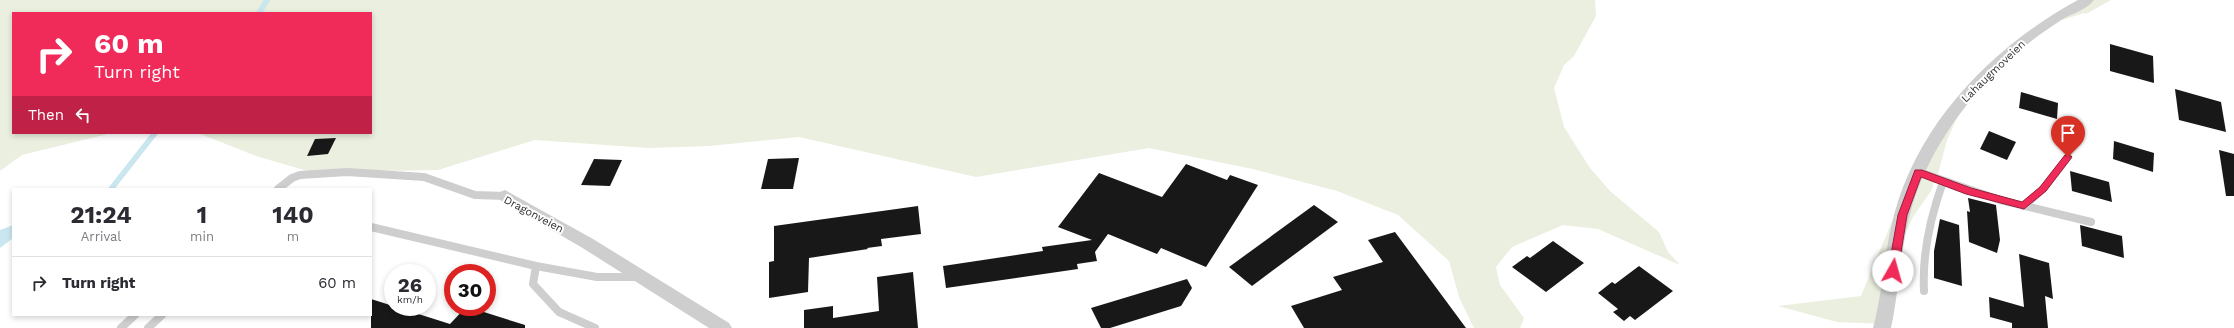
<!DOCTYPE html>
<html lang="en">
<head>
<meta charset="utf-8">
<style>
	body { margin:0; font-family:"Work Sans",sans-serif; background:#f7f7f7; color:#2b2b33; height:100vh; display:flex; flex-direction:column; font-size:15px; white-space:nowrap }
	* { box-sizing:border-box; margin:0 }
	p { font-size:13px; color:#7c7c81 }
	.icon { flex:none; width:22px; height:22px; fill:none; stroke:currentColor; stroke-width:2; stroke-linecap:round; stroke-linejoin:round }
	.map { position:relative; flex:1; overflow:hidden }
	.panel { position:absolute; left:12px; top:188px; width:360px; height:128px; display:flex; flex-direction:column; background:#fff; border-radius:0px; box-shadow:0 2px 6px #0003 }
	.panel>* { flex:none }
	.hud { position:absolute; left:12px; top:12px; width:360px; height:122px; border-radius:0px; box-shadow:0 2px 6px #0003; background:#f02b59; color:#fff; overflow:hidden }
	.speed { position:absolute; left:384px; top:264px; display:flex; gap:8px; font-size:20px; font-weight:700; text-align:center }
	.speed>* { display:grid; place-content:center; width:52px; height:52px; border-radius:50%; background:#fff; box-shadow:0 2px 6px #0003; line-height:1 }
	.speed small { font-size:10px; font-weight:400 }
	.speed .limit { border:6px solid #d22; background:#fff; color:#111 }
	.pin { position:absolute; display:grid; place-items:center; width:34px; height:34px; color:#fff; margin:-41px -17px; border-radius:50% 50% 50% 0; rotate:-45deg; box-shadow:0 0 4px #0007 }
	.pin .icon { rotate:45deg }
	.me { position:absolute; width:44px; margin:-22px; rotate:7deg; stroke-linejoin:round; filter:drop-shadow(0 0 3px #0008) }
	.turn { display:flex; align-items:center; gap:14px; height:84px; padding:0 16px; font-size:18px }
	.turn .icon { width:52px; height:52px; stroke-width:2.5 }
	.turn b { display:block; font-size:28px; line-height:34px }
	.then { display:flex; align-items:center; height:38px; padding:0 16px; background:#0003; gap:8px; font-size:15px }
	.eta { display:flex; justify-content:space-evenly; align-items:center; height:68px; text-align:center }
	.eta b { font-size:24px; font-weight:700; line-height:28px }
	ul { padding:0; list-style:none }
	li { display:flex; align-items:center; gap:12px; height:52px; padding:0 16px; border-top:1px solid #e1e1e2 }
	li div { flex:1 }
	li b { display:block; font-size:15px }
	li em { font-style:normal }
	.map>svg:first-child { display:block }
	.green { fill:#eaefdf }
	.water { fill:#cae7ef }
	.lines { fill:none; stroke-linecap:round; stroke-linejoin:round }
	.stream { stroke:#cae7ef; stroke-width:5.5 }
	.building { fill:#181818 }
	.lane { stroke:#cecece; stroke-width:8 }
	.street { fill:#cecece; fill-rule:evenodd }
	.route { fill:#f02b59; stroke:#9c1c3a }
	.labels { text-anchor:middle; stroke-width:4; stroke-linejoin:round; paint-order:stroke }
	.street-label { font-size:11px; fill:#313131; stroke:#fff }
</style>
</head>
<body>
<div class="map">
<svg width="2234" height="328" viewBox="0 0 2234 328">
	<rect width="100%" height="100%" fill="#fff"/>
	<g class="green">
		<path d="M 0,0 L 1595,0 L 1596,16 L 1574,56 L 1564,65 L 1554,88 L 1564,127 L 1590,168 L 1610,191 L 1659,232 L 1668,252 L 1680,265 L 1598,229 L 1563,225 L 1512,247 L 1496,267 L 1500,285 L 1524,318 L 1520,328 L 1474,328 L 1459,297 L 1449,261 L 1398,215 L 1337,191 L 1253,169 L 1149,148 L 976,177 L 799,137 L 709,146 L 648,148 L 535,140 L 438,170 L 311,172 L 256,156 L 198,133 L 371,133 L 371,13 L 13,13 L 13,133 L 112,133 L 22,155 L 0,171 Z"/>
		<path d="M 2086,0 L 2111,0 L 2086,14 L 2084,13 L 2062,20 L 2012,53 L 1960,111 L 1947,140 L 1939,170 L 1931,191 L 1913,217 L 1885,279 L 1880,311 L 1886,324 L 1837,322 L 1778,306 L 1861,296 L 1893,219 L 1941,125 L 1966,89 L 2029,36 L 2076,5 Z"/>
	</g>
	<path class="water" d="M 13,225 L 13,238 L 0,248 L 0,230 Z"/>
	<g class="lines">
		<g class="stream">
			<path d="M 259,13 L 267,0"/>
			<path d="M 111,189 L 155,133"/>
		</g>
	</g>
	<g class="building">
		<path d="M 2110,44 L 2153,56 L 2154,83 L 2110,71 Z"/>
		<path d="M 2175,89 L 2221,102 L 2226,132 L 2179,120 Z"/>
		<path d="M 2021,92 L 2058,103 L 2057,119 L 2019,108 Z"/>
		<path d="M 1989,131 L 2016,142 L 2007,160 L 1980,149 Z"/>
		<path d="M 336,138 L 328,154 L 307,156 L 315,139 Z"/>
		<path d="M 2114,141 L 2154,153 L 2153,172 L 2113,159 Z"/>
		<path d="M 2219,150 L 2234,154 L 2234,196 L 2226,196 Z"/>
		<path d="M 799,158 L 793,189 L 761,189 L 768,159 Z"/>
		<path d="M 594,159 L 622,160 L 610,186 L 581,185 Z"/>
		<path d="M 1186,164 L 1227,180 L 1230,175 L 1258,185 L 1206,267 L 1161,248 L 1157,254 L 1108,234 L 1095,252 L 1097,261 L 1077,264 L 1078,269 L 946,288 L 943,266 L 1043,251 L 1042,247 L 1092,240 L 1058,227 L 1099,173 L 1162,197 Z"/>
		<path d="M 2070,171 L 2109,182 L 2112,202 L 2072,191 Z"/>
		<path d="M 1968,198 L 1996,205 L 2000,240 L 1997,253 L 1969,242 L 1967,211 L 1970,212 Z"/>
		<path d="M 1314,205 L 1338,222 L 1252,286 L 1229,267 Z"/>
		<path d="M 918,206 L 921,234 L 881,239 L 882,246 L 867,248 L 868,249 L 809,258 L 808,292 L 769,298 L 769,262 L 774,261 L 774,226 Z"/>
		<path d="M 1940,219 L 1959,225 L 1962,286 L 1934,278 L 1934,251 Z"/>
		<path d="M 2080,225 L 2122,236 L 2124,258 L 2082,246 Z"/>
		<path d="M 1395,232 L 1466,328 L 1304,328 L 1291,306 L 1342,290 L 1333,277 L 1383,262 L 1368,240 Z"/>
		<path d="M 1553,241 L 1584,263 L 1546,292 L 1512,267 L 1527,256 L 1530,258 Z"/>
		<path d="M 2019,254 L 2049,263 L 2053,299 L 2045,296 L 2048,328 L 2012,328 L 2012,323 L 1990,317 L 1989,297 L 2024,307 Z"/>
		<path d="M 1639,266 L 1673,291 L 1635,320 L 1630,316 L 1624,321 L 1613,312 L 1618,309 L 1598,293 L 1612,282 L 1615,284 Z"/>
		<path d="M 913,272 L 918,328 L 804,328 L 804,310 L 833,306 L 833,318 L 879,311 L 877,277 Z"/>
		<path d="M 1187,279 L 1192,288 L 1181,306 L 1110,328 L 1101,328 L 1091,308 Z"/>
		<path d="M 371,299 L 450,324 L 466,307 L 468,307 L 525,325 L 525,328 L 371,328 Z"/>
	</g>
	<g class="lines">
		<g class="lane">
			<path d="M 1919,172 L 2000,200 L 2091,222"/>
			<path d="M 278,189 L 292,178 L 300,175 L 347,172 L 424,177 L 475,195 L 505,196"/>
			<path d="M 2024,206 L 2043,189 L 2068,157"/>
			<path d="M 371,227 L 536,266 L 597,277 L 638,277"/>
			<path d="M 536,266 L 533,284 L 559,312 L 595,328"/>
			<path d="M 1924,291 C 1922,253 1930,218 1943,182"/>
			<path d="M 121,328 L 135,315"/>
			<path d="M 148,328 L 162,315"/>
		</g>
		<g class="street">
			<path d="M 2078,0 L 2094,0 C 2088,9 2071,14 2061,20 C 2041,33 2021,48 2004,65 C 1961,105 1925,157 1910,214 C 1900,252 1899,291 1891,328 L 1873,328 C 1883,291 1884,252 1894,215 C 1919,121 1995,45 2078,0 Z"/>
			<path d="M 505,190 L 593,239 L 729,323 L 732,328 L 709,328 L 581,247 L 500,200 L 497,196 L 500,192 Z"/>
		</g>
	</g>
	<path class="route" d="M 2068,154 L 2072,157 L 2046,191 L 2024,209 L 1966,194 L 1921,177 L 1907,215 L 1898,271 L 1897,273 L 1890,273 L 1888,271 L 1898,215 L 1915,170 L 1922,170 L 1971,188 L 2022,202 L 2040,187 L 2065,155 Z"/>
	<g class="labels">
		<g class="street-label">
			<text transform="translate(1993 71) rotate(-44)" y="4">Lahaugmoveien</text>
			<text transform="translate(534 214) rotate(28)" y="4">Dragonveien</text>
		</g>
	</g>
</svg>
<div class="speed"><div>26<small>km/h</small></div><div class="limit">30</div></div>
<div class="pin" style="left:2068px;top:157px;background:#d93025"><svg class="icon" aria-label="arrive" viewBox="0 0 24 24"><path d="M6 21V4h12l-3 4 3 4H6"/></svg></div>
<svg class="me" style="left:1893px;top:271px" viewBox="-20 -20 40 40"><circle r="19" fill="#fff"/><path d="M0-13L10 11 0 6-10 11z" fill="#f02b59"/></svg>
<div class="hud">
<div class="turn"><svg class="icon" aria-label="right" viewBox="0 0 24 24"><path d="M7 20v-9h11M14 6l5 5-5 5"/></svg><div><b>60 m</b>Turn right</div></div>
<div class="then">Then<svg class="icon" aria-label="left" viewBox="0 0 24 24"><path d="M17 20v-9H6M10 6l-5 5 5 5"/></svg></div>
</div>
<section class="panel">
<div class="eta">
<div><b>21:24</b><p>Arrival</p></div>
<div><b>1</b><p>min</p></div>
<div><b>140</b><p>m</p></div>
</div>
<ul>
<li><svg class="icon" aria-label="right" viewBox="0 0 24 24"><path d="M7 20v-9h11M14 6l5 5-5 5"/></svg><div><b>Turn right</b></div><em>60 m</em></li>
</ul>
</section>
</div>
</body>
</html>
